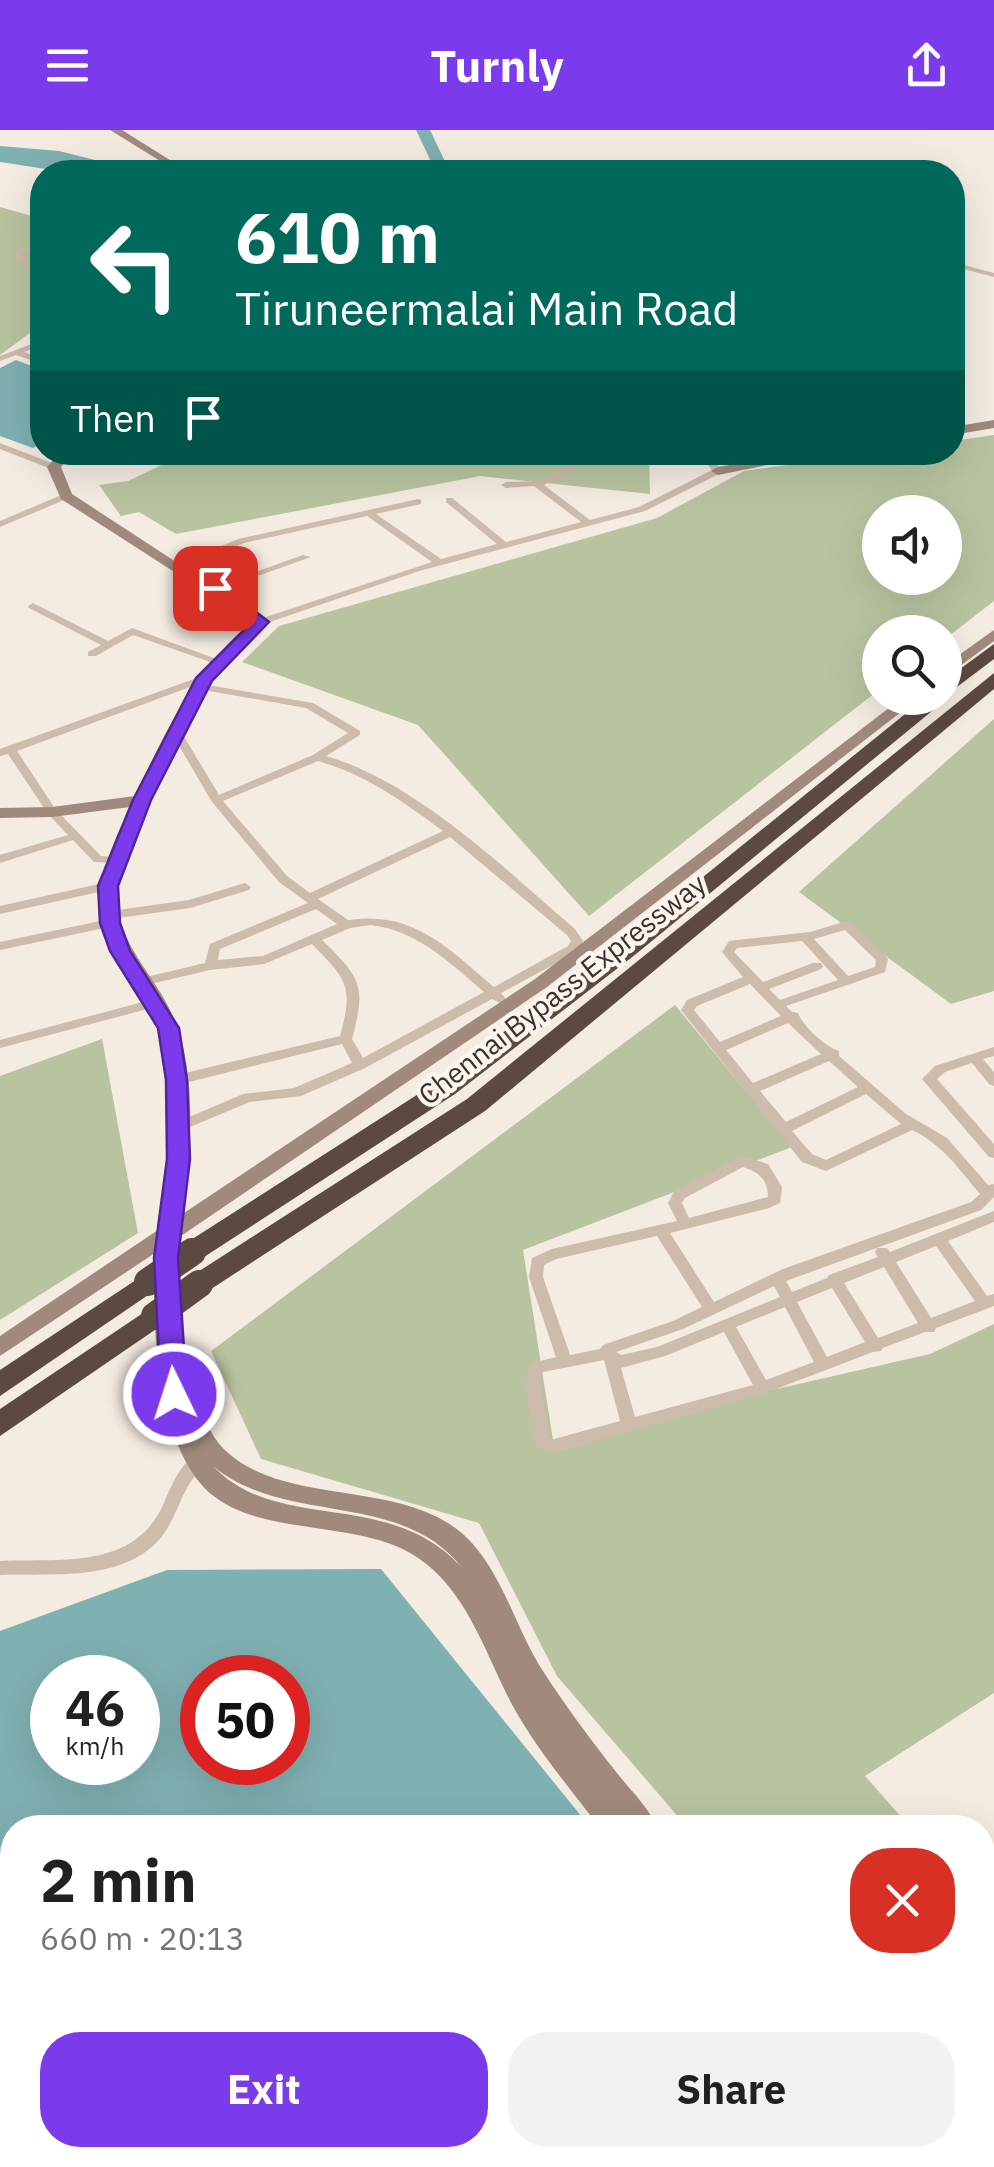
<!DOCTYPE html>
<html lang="en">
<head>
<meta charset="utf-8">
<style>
	body { margin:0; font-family:"IBM Plex Sans",sans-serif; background:#f2f2f2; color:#202124; height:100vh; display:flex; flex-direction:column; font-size:38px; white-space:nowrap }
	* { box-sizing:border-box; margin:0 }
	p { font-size:32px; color:#757577 }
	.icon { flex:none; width:55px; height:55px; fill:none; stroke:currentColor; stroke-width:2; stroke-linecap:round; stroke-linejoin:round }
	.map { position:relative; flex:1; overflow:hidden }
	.sheet { position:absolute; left:0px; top:1685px; width:995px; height:352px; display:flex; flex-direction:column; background:#fff; border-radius:40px 40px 0 0; box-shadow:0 10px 40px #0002 }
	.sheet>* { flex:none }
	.guide { position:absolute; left:30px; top:30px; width:935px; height:305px; border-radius:40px; box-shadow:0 10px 40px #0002; background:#00695c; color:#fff; overflow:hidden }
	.tools { position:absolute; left:862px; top:365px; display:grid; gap:20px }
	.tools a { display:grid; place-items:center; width:100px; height:100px; border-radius:50%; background:#fff; box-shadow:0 10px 40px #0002; font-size:50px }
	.speed { position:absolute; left:30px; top:1525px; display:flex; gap:20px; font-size:50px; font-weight:700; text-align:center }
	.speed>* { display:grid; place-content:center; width:130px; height:130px; border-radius:50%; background:#fff; box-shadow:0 10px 40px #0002; line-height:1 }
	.speed small { font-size:25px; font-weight:400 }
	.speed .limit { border:15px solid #d22; background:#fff; color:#111 }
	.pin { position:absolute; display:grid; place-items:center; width:85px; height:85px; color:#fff; margin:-42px; border-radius:20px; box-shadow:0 5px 15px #0006 }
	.me { position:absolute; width:110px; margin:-55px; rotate:356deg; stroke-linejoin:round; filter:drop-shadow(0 0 8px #0008) }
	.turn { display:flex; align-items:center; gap:35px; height:210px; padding:0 40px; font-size:45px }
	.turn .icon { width:130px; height:130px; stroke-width:2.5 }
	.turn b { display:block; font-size:70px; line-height:85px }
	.then { display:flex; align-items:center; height:95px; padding:0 40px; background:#0003; gap:20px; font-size:38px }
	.round { display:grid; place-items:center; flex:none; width:105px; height:105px; border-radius:40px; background:#f2f2f2 }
	.headline { display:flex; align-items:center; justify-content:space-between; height:170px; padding:0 40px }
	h1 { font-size:60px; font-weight:800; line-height:75px }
	.action { display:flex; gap:20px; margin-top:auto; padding:20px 40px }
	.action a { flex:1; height:115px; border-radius:40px; background:#7c3aed; color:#fff; font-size:40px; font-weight:800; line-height:115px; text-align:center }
	.action a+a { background:#f2f2f2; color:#202124 }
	header { display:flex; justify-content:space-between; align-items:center; height:130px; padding:0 40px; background:#7c3aed; color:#fff; font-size:45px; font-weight:800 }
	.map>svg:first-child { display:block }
	.green { fill:#b8c4a0; fill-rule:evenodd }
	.water { fill:#7fb0b2; fill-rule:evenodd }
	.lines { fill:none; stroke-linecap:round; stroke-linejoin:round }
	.river { fill:#7fb0b2; fill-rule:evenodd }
	.street { fill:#cdbbac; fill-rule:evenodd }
	.secondary { fill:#a18a7d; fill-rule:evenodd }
	.highway { fill:#5c4a42; fill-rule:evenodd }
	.highway-bridge { stroke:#5c4a42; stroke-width:28 }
	.route { fill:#7c3aed; stroke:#51269a; stroke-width:2.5 }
	.labels { text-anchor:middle; stroke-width:9; stroke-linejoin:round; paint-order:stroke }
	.street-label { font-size:28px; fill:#3b302b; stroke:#fbf5ee }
</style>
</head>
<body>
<header><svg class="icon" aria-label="menu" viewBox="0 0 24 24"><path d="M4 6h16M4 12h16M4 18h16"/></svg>Turnly<svg class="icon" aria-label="share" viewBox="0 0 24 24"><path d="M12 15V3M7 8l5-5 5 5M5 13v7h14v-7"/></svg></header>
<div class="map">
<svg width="994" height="2037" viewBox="0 0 994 2037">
	<rect width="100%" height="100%" fill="#f4ebe1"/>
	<g class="green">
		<path d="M 0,77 L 42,89 L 42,194 L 0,225 Z"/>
		<path d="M 994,305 L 994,471 L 945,509 L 945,502 L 880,502 L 880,559 L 589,786 L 418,595 L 242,532 L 279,496 L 657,388 L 744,341 L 874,323 L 952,322 L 953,311 ZM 945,382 L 945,448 L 880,448 L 880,382 Z"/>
		<path d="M 649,322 L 650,364 L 480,346 L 176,404 L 139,382 L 121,386 L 99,355 L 128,351 L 187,323 Z"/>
		<path d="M 994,589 L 994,861 L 951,874 L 799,762 Z"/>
		<path d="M 675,875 L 792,1017 L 523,1120 L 553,1310 L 930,1224 L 994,1194 L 994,1563 L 865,1646 L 910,1697 L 687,1697 L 557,1546 L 479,1393 L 261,1329 L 211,1221 Z"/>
		<path d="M 102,909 L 138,1103 L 0,1190 L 0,946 Z"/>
		<path d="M 982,1781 L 994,1794 L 994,1970 L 983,1978 Z"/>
	</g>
	<g class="water">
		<path d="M 0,16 L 59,21 L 143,42 L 66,42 L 0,32 Z"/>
		<path d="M 16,230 L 42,240 L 42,313 L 33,318 L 0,306 L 0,238 Z"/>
		<path d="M 381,1439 L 590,1697 L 12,1698 L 12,2025 L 868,2025 L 880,2037 L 0,2037 L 0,1501 L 167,1440 ZM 52,1548 L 138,1548 L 138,1632 L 52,1632 ZM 202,1548 L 288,1548 L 288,1632 L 202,1632 Z"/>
	</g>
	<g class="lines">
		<path class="river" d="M 416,0 L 430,0 L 450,42 L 436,42 Z"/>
		<g class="street">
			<path d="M 42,99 L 42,103 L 33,105 L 29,103 Z"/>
			<path d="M 42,114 L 42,118 L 21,123 L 42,150 L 38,152 L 12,122 Z"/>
			<path d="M 952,132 L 994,143 L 994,147 L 952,136 Z"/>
			<path d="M 42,210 L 42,215 L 24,222 L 42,229 L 42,234 L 16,225 L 0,231 L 0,226 Z"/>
			<path d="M 0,313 L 57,335 L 58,337 L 51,339 L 0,319 Z"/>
			<path d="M 129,322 L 143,322 L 156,327 L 165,322 L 177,322 L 156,333 Z"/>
			<path d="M 696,322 L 705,322 L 721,339 L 721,343 L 645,381 L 419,441 L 261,495 L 256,492 L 257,490 L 432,432 L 367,386 L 244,413 L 179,439 L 171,437 L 238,409 L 418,369 L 421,370 L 421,374 L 376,384 L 441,429 L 497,414 L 446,372 L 446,368 L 452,368 L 506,412 L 581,392 L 534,356 L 506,358 L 501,355 L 506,352 L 539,351 L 564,339 L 555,328 L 556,326 L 562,326 L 575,340 L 544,355 L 590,390 L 639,377 L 712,340 Z"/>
			<path d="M 66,363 L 69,364 L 69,368 L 0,397 L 0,391 Z"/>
			<path d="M 303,425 L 311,427 L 218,460 L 210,458 Z"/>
			<path d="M 33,473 L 108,511 L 132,498 L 222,531 L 221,533 L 213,533 L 133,505 L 96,526 L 88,526 L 88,522 L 101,515 L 29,478 L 28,476 Z"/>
			<path d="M 205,545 L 209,546 L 209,550 L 17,621 L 56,680 L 101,726 L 118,727 L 118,733 L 94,732 L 73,710 L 0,733 L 0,725 L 68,705 L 48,684 L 8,624 L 0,626 L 0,619 Z"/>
			<path d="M 202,554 L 313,573 L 360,601 L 360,605 L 326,626 C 416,652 505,739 575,799 L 583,811 L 577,822 L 501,863 L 506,869 L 504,872 L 500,873 L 492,869 L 365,938 L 301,966 L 250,972 L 185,999 L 175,999 L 173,996 L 175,993 L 243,964 L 294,958 L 352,933 L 342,914 L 177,955 L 170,950 L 177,945 L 340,906 C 354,856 347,850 312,814 L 264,834 L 210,840 L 142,856 L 136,852 L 138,849 L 205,833 L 210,814 L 308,773 L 279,752 L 212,672 L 171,602 L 172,600 L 180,600 L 219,665 L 313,625 L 348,603 L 306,578 L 198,559 L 198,555 ZM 318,631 C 365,644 404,672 443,701 L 310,763 L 287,746 L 223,671 ZM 450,707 L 567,805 L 571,811 L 568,816 L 494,857 C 448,818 413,780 348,790 L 318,769 ZM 316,779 L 337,794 L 263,826 L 218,830 L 220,819 ZM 371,795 C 418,801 449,832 484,862 L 363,928 L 352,909 C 367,855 360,847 322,810 L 350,798 Z"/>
			<path d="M 108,752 L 114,756 L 112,759 L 0,784 L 0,776 Z"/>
			<path d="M 245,753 L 251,757 L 249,760 L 190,778 L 111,789 L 105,785 L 111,781 L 189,770 Z"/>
			<path d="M 110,789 L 116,793 L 114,796 L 0,820 L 0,812 Z"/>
			<path d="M 847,791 L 851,792 L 886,826 L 888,829 L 885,842 L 786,876 L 792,882 L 798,883 C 803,896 824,916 839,921 L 839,926 L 906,984 L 947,1008 L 988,1055 L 994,1054 L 994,1067 L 981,1080 L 786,1151 L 792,1162 L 827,1148 L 829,1145 L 878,1127 L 875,1122 L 877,1118 L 887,1118 L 890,1122 L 994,1081 L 994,1092 L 948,1111 L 987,1166 L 994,1164 L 994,1176 L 936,1198 L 934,1202 L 925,1202 L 883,1218 L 881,1221 L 873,1222 L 763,1264 L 554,1323 L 536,1317 L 524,1249 L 532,1233 L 556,1227 L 529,1147 L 532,1128 L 552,1119 L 677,1091 L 668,1073 L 675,1060 L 742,1026 L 768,1034 L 782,1057 L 780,1073 L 769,1078 L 670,1103 L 714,1172 L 783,1139 L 971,1072 L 980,1064 C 959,1039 942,1014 912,1000 L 826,1041 L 802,1032 L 681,880 L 687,870 L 743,847 L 722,822 L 729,811 L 810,802 ZM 845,800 L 876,830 L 875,837 L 848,846 L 814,809 ZM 802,811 L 838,850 L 780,870 L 769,859 L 821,839 L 823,836 L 821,833 L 813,833 L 763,852 L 734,822 L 737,818 ZM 750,854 L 781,886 L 720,912 L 694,880 L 697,876 ZM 788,893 L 821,924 L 753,953 L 726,920 ZM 829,931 L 858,957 L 786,992 L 760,961 ZM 866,964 L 901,994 L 826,1030 L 812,1024 L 792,1001 ZM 743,1037 C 758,1042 768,1049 768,1067 L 689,1088 L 682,1073 L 685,1068 ZM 657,1106 L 702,1177 L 673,1191 L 603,1215 L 600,1219 L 570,1225 L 543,1147 L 544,1135 L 556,1129 ZM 936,1116 L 975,1171 L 931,1188 L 896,1132 ZM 884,1137 L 918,1193 L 878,1208 L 844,1153 ZM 774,1156 L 780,1167 L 657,1217 L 621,1225 L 616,1222 L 683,1199 ZM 832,1158 L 865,1212 L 827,1227 L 797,1172 ZM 785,1177 L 814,1232 L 766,1250 L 736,1197 ZM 724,1202 L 753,1255 L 635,1287 L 621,1238 L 665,1226 ZM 604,1230 L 620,1291 L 554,1309 L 549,1308 L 540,1249 L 543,1242 Z"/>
			<path d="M 154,869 L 160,873 L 159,876 L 0,918 L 0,910 Z"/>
			<path d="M 994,917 L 994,926 L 983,929 L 994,942 L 994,956 L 989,954 L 972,933 L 945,942 L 937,949 L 994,1014 L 994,1028 L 989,1027 L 922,949 L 935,936 Z"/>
			<path d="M 205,1319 L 211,1321 L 213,1326 C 205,1337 195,1344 188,1356 C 178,1374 172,1396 158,1411 C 119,1452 51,1443 0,1445 L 0,1431 C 61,1428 134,1441 164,1373 C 173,1352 182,1329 205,1319 Z"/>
			<path d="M 994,2001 L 994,2026 L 983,2037 L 959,2037 L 966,2025 L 982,2025 L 982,2008 Z"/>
		</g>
		<g class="secondary">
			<path d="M 110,0 L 122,0 L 189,42 L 178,42 Z"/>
			<path d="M 994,290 L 994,298 L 952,305 L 952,297 Z"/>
			<path d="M 60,322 L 74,322 L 61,337 L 72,364 L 268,492 C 255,507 237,518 224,533 C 189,575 109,731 118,781 C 125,820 155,847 171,882 C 199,942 191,1021 181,1085 L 535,849 L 902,568 L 919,568 L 547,857 L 178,1108 C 171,1164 177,1226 191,1281 L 201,1283 C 207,1294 213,1307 221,1316 C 275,1374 381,1351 448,1393 C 498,1424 511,1490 541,1538 C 564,1574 590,1609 617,1643 C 630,1660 649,1677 657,1698 L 600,1698 C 571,1660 539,1622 515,1580 C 489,1533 472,1473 430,1437 C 396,1407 351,1404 309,1397 C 278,1392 241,1387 215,1367 C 156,1323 151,1191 155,1123 L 0,1226 L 0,1206 L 158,1100 C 168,1036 179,965 160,902 C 153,877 137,856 123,835 C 85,774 102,737 130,677 L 52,687 L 0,688 L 0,678 L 52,677 L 135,666 C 167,599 193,541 252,492 L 61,369 L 47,337 ZM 213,1336 C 286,1397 402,1359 463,1439 C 391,1357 278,1405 213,1336 Z"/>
			<path d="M 801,322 L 832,322 L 718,345 L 711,341 L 718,337 Z"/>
			<path d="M 994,500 L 994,511 L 945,547 L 945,535 Z"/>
			<path d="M 902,2025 L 942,2025 L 948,2037 L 908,2037 Z"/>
		</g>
		<g class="highway">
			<path d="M 994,514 L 994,529 L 945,566 L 945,550 Z"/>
			<path d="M 994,543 L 994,559 L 485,981 L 208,1161 L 190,1161 L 186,1154 L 190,1147 L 467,969 Z"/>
			<path d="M 945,567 L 946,568 L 943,572 L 636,824 L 455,964 L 201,1129 L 183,1129 L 179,1122 L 183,1115 L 437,952 L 620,814 L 925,568 Z"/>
			<path d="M 148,1142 L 157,1145 L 161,1152 L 157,1159 L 0,1266 L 0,1240 Z"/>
			<path d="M 155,1175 L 165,1179 L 169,1186 L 165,1193 L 0,1306 L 0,1279 Z"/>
		</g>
		<g class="highway-bridge">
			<path d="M 148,1152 L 192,1122"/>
			<path d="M 155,1186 L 199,1154"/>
		</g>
	</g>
	<path class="route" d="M 209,455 L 221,455 L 269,492 L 212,551 L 151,670 L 118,756 L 120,793 L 130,821 L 179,898 L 187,950 L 190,1029 L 178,1128 L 187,1264 L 174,1274 L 161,1264 L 154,1128 L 167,1029 L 166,950 L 158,898 L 110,821 L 100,793 L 98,756 L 133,670 L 196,548 L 251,493 L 209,462 Z"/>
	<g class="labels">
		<g class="street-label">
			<text transform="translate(562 859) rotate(-38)" y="10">Chennai Bypass Expressway</text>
		</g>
	</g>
</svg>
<div class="tools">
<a><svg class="icon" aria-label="sound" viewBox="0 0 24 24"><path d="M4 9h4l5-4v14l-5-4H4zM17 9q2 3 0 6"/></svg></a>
<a><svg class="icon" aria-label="search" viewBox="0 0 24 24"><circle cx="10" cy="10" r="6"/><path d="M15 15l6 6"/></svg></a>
</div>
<div class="speed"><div>46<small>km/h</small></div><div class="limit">50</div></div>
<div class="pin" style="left:215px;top:458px;background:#d93025"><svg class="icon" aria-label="arrive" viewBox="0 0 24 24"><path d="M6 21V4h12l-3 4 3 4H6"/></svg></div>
<svg class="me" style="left:174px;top:1264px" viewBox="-20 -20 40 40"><circle r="17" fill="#7c3aed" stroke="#fff" stroke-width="3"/><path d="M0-11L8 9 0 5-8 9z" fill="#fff"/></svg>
<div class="guide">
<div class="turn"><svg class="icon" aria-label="left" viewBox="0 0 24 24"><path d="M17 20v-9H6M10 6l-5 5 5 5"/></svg><div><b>610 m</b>Tiruneermalai Main Road</div></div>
<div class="then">Then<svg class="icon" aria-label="arrive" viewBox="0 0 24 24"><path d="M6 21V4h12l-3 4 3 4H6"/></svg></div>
</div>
<section class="sheet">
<div class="headline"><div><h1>2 min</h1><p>660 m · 20:13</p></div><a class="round" style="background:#d93025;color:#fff"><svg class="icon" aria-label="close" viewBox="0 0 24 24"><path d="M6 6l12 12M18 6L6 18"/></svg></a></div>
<div class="action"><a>Exit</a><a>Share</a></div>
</section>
</div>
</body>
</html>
